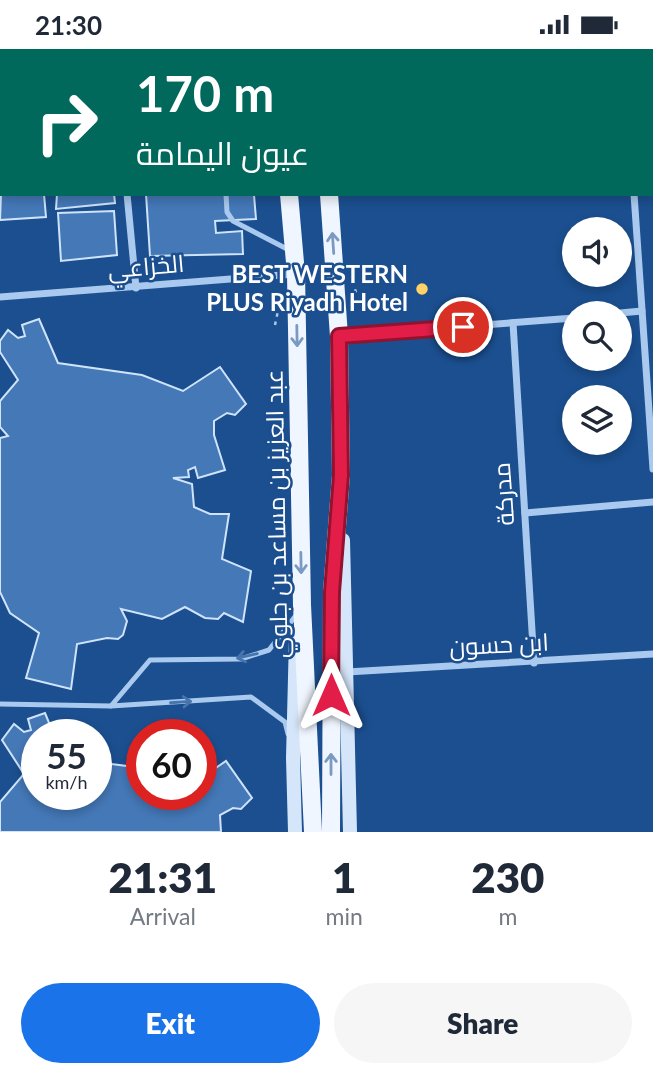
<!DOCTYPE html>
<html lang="en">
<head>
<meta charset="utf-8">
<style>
	body { margin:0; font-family:Lato,Cairo,sans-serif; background:#f6f6f7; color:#1f2937; height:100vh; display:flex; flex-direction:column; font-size:26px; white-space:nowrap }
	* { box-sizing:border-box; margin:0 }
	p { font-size:23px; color:#747a83 }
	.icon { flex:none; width:38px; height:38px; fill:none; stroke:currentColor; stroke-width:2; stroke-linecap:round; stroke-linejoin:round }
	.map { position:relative; height:783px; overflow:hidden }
	.details { display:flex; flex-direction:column; background:#fff; flex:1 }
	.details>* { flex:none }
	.guide { position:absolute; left:0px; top:0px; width:654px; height:147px; box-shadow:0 4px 10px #0003; background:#00695c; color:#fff; overflow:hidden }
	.buttons { position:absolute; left:562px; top:168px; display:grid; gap:14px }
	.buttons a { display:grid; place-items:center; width:70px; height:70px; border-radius:50%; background:#fff; box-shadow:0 4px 10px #0003; font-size:35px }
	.speed { position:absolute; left:21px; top:670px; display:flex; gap:14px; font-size:35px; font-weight:700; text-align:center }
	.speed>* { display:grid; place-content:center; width:91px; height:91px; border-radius:50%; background:#fff; box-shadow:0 4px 10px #0003; line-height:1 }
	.speed small { font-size:18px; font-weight:400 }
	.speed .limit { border:10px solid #d22; background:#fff; color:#111 }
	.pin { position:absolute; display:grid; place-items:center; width:60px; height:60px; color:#fff; margin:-30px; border:4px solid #fff; border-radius:50%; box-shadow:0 2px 7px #0007 }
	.me { position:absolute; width:77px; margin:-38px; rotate:0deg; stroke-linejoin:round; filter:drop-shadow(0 0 5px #0008) }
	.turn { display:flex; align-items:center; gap:24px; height:147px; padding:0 21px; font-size:32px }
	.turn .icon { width:91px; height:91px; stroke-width:2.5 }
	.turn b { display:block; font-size:49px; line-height:60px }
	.eta { display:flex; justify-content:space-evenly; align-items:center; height:119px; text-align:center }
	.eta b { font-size:42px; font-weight:800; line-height:49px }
	.primary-button { display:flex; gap:14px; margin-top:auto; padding:14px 21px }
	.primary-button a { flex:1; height:80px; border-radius:42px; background:#1a73e8; color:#fff; font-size:28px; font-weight:800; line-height:80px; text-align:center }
	.primary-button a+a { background:#f6f6f7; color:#1f2937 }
	.status { display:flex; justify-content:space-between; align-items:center; height:49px; padding:0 35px; background:#fff; direction:ltr }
	.status svg { height:19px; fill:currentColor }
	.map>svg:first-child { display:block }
	.building { fill:#4478b7; stroke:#cfe3fa; stroke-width:2 }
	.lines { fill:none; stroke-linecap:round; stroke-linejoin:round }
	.path { stroke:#a9c9ee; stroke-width:2.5; stroke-dasharray:3.5 5; stroke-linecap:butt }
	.lane { stroke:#a9c9ee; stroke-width:5 }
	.street { stroke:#a9c9ee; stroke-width:7 }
	.secondary { stroke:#d6e6fa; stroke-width:14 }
	.primary { stroke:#f0f6ff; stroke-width:18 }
	.path-bridge { stroke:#a9c9ee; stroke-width:2.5; stroke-dasharray:3.5 5; stroke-linecap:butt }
	.oneway { stroke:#7b9ac1 }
	.oneway2 { stroke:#4674ac }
	.route-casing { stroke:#92132f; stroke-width:18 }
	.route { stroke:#e11d48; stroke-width:12 }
	.poi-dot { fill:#ffd166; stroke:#1b4f8f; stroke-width:2.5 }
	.labels { text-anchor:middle; stroke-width:5; stroke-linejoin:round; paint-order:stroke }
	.street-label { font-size:24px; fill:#fff; stroke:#1b4f8f }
	.poi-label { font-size:24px; font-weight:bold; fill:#fff; stroke:#1b4f8f; text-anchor:end }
</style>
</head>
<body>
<div class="status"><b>21:30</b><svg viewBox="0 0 49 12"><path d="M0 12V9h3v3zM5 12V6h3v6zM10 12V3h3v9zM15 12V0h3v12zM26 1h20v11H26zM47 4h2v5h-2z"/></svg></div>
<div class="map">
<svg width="653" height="783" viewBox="0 0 653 783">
	<rect width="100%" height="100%" fill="#1b4f8f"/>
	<g class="building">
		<path d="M 0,0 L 38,0 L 38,2 L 2,2 L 0,11 Z"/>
		<path d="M 0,34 L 2,51 L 0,96 Z"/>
		<path d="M 2,119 L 2,145 L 44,145 L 46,168 L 0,171 Z"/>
		<path d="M 57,145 L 114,145 L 115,154 L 56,160 Z"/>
		<path d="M 146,145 L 254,146 L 256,170 L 215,172 L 216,184 L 242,182 L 243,205 L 150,207 Z"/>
		<path d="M 114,162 L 117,206 L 61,212 L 58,164 Z"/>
		<path d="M 39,270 L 58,314 L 142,326 L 183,342 L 220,318 L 246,355 L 235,366 L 227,364 L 214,372 L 214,386 L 225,421 L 198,429 L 195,418 L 188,421 L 189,428 L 173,429 L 192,435 L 194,458 L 210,465 L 229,465 L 222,510 L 251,522 L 243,573 L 224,564 L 218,570 L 205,569 L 185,558 L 162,570 L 121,560 L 127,572 L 123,586 L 118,590 L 107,589 L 77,595 L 71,640 L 26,629 L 39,584 L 10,564 L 0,543 L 0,389 L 8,387 L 0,378 L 0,352 L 18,331 L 0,303 L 0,292 L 8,281 L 18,289 L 25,287 L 22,276 Z"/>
		<path d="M 45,664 L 54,686 L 37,686 L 37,746 L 96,746 L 96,713 L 142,719 L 142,746 L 201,746 L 201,729 L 226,712 L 252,749 L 241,760 L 233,759 L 220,766 L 221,783 L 0,783 L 0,753 L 24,725 L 2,691 L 14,675 L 24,683 L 31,681 L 28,670 Z"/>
	</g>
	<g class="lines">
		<g class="path">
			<path d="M 352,247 L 357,247 L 353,233"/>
			<path d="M 275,276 L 280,252"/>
		</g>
		<g class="lane">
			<path d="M 226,145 L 227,163 L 233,172 L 289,201"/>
			<path d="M 0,655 L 111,657"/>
			<path d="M 288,685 L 285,673 L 251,648 L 111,657 L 150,611 L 241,610 L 269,601 L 297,565"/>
		</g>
		<g class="street">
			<path d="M 117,0 L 117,2"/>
			<path d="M 483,0 L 484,2"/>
			<path d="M 234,2 L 254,0"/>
			<path d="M 0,19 L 2,19"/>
			<path d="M 0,110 L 2,110"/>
			<path d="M 127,145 L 136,239"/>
			<path d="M 634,145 L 653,420"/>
			<path d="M 0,248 L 295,225"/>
			<path d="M 620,264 L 642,262"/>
			<path d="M 513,274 L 534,614"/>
			<path d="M 341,287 L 574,269"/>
			<path d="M 525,464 L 653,453"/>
			<path d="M 347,623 L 653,605"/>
		</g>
		<g class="secondary">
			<path d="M 343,491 L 350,783"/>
			<path d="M 295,783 L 293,709 L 296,588"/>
		</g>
		<g class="primary">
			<path d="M 277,0 L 277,2"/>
			<path d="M 317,0 L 317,2"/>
			<path d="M 289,145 L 296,225 L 302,556 L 313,783"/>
			<path d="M 329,145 L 339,287 L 341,426 L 332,543 L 331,783"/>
		</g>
		<g class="path-bridge">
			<path d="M 328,248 L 345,247"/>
			<path d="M 280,251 L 313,249"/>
		</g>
	</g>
	<defs><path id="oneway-shaft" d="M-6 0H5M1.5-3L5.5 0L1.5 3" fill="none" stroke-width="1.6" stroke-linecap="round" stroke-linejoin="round" transform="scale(1.75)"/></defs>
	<g class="oneway">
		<use href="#oneway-shaft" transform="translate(333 194) rotate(-94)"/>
		<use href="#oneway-shaft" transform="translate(297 287) rotate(89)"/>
		<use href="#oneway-shaft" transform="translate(301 514) rotate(89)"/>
		<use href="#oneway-shaft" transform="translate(331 715) rotate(-90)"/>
	</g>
	<g class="oneway2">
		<use href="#oneway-shaft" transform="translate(247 607) rotate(167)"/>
		<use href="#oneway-shaft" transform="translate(181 653) rotate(-4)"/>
	</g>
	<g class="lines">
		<defs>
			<path id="route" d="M 331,646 L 332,543 L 341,426 L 339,287 L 463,278"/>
		</defs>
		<use href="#route" class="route-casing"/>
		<use href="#route" class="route"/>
	</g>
	<circle class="poi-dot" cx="422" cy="240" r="7"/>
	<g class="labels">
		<g class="street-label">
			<text transform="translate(146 218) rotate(-5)" y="8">الخزاعي</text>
			<text transform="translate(504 445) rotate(-94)" y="8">مدركة</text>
			<text transform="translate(277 465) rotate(-91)" y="8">عبد العزيز بن مساعد بن جلوي</text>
			<text transform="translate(499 596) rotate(-3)" y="8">ابن حسون</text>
		</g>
		<g class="poi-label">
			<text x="408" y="234">BEST WESTERN<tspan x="408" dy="28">PLUS Riyadh Hotel</tspan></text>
		</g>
	</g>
</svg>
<div class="buttons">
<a><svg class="icon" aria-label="sound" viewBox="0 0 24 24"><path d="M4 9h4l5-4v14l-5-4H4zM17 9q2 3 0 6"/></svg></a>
<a><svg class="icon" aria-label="search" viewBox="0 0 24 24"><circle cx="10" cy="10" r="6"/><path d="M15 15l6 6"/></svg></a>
<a><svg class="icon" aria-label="layers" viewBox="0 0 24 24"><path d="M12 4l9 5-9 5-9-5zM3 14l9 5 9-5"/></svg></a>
</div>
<div class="speed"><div>55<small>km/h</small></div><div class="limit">60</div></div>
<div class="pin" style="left:463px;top:278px;background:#d93025"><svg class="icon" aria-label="arrive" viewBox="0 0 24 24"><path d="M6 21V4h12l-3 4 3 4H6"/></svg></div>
<svg class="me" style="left:331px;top:646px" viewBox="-20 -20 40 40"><path d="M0-17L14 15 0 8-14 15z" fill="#e11d48" stroke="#fff" stroke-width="4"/></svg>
<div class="guide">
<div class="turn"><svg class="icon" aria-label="right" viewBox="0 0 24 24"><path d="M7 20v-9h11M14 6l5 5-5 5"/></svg><div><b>170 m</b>عيون اليمامة</div></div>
</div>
</div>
<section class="details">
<div class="eta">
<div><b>21:31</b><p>Arrival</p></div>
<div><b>1</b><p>min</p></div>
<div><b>230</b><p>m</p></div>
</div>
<div class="primary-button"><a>Exit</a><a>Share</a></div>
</section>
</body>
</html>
